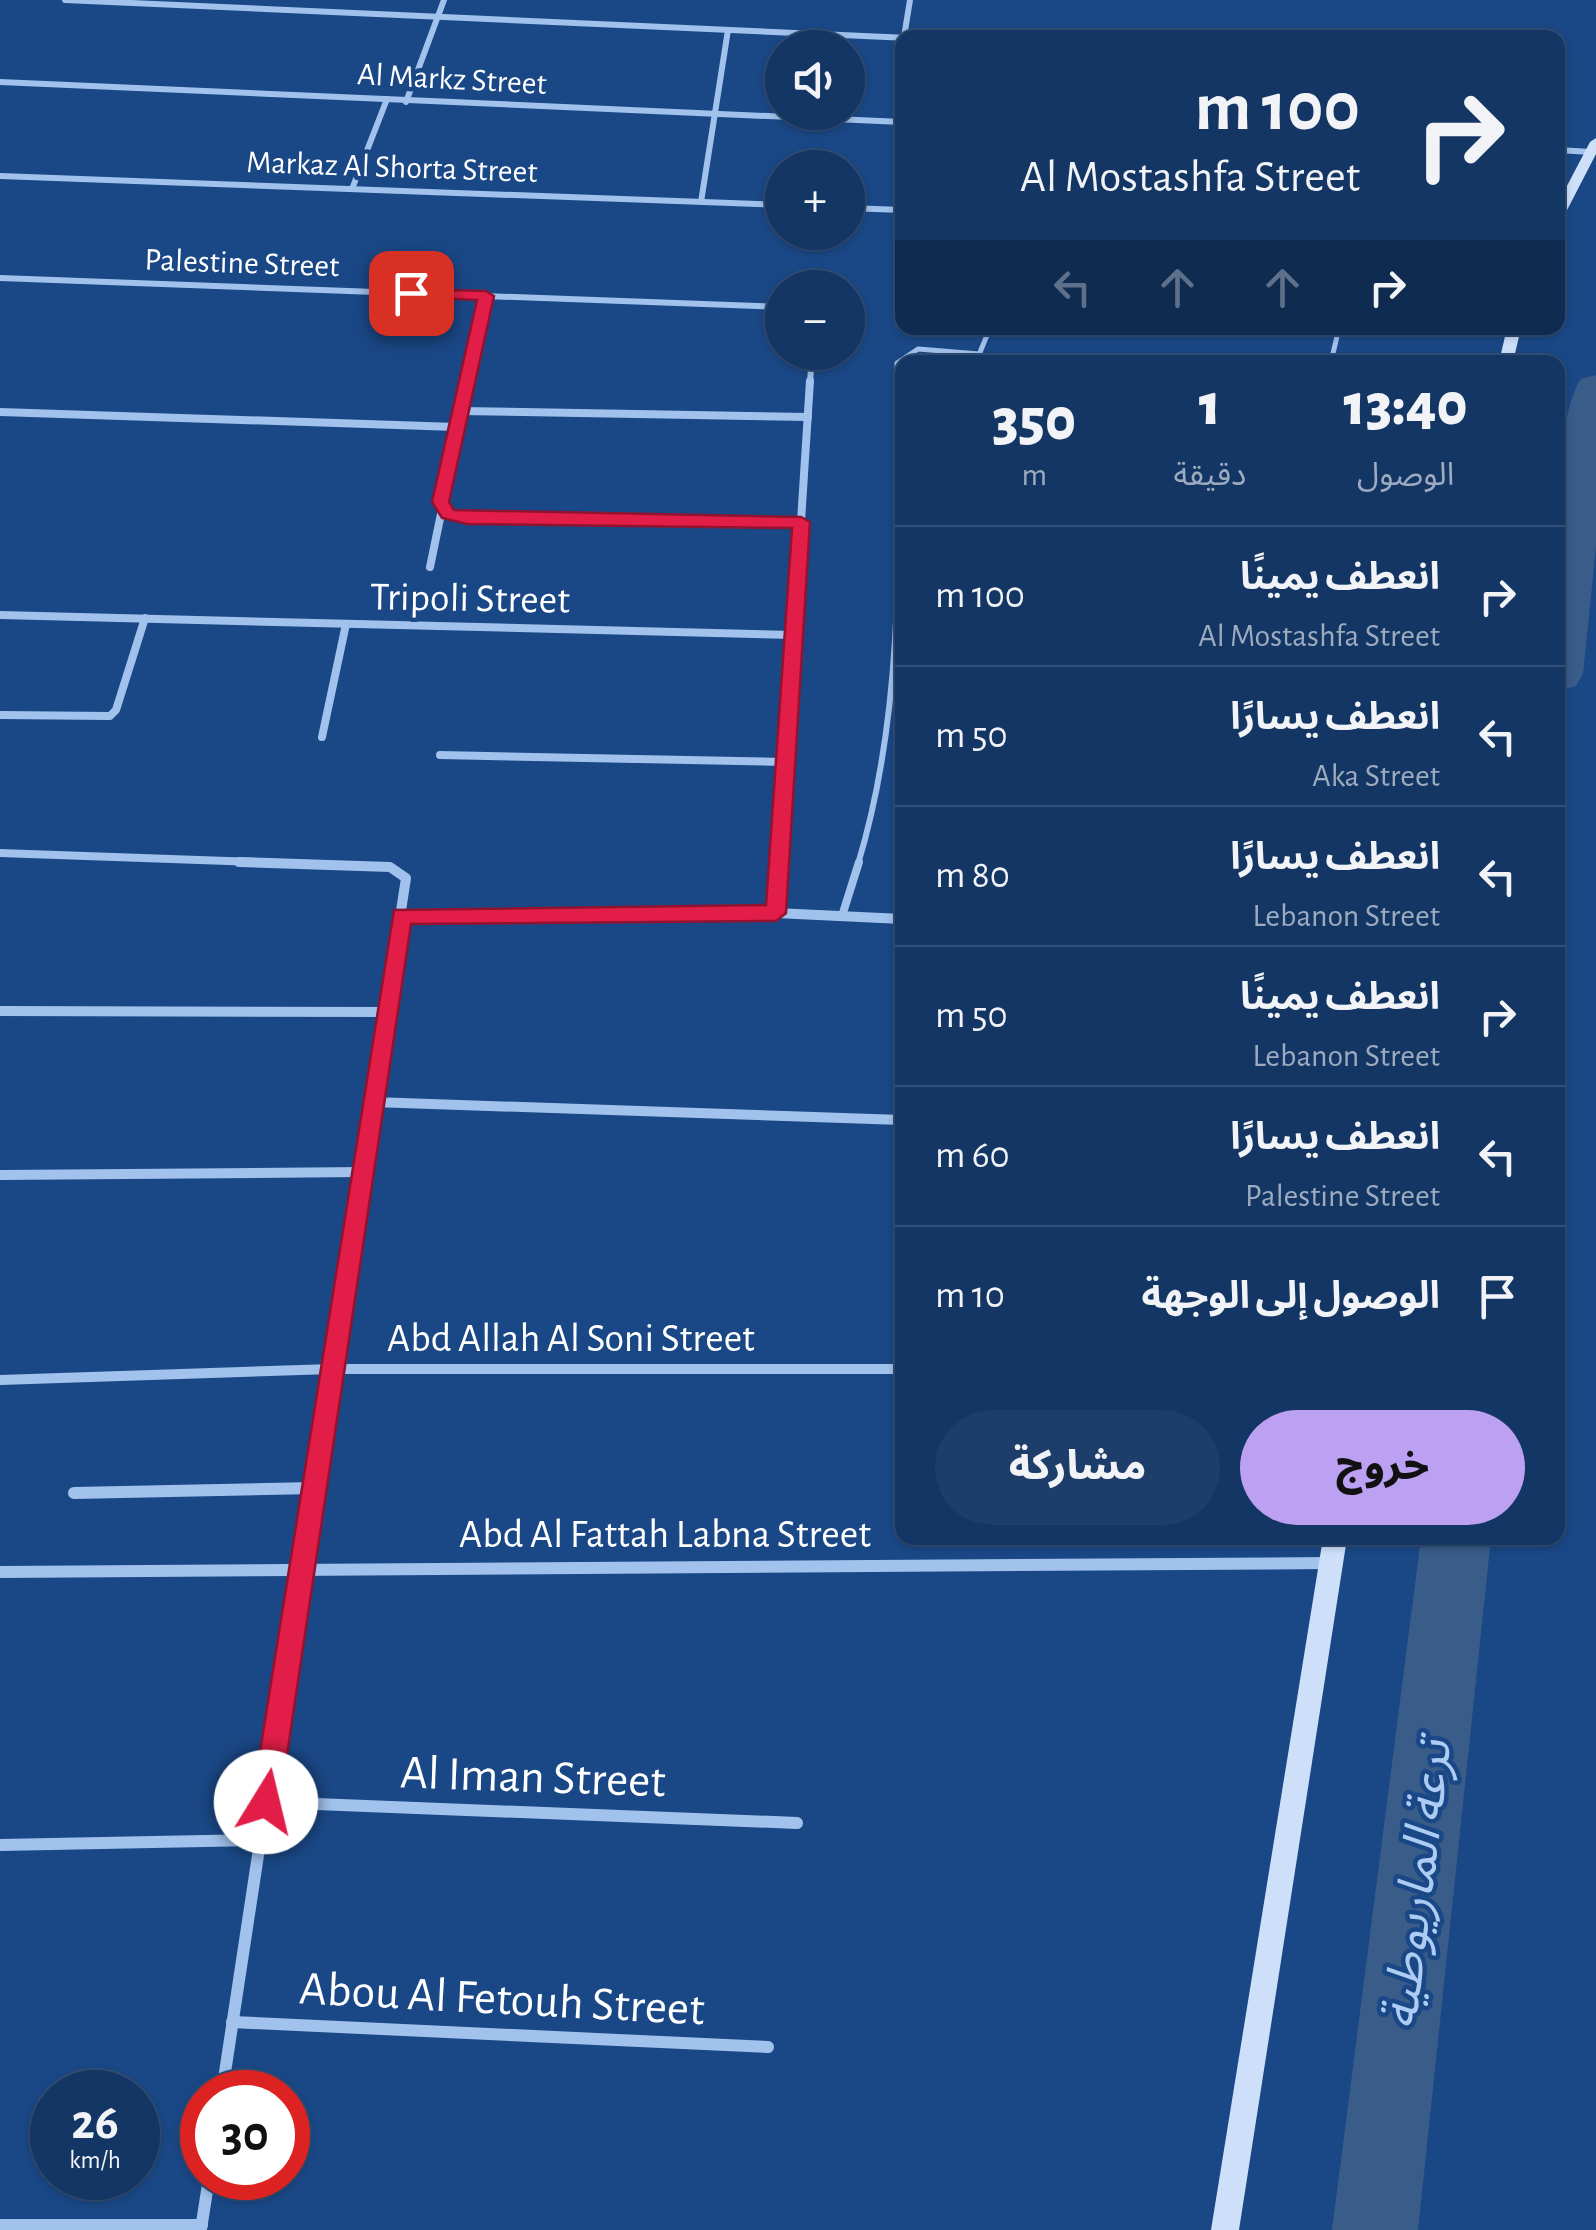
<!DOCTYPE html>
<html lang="ar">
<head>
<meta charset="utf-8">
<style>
	body { margin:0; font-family:"Alegreya Sans","Noto Sans Arabic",sans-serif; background:#1d3e6a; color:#f1f3f6; direction:rtl; height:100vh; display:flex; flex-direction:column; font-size:38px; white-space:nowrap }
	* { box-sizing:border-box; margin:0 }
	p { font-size:32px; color:#9dabbf }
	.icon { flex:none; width:55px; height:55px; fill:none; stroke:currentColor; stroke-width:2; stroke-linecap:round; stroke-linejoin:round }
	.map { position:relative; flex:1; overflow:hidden; direction:ltr }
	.sheet { position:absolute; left:895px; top:355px; width:670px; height:1190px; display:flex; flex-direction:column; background:#143664; border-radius:20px; box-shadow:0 2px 8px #0004,0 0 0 2px #335078; direction:rtl }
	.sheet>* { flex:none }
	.banner { position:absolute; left:895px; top:30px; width:670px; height:305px; border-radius:20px; box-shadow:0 2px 8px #0004,0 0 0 2px #335078; direction:rtl; background:#143664; color:#f1f3f6; overflow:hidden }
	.buttons { position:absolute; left:765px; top:30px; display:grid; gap:20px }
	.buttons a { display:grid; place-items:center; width:100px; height:100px; border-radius:50%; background:#143664; box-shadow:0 2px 8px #0004,0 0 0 2px #335078; font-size:50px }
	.speed { position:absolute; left:30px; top:2070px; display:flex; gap:20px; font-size:50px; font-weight:700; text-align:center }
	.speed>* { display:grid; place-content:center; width:130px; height:130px; border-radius:50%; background:#143664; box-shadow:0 2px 8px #0004,0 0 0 2px #335078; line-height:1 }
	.speed small { font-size:25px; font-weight:400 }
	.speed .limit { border:15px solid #d22; background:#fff; color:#111 }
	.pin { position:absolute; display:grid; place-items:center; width:85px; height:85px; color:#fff; margin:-42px; border-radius:20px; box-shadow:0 5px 15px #0006 }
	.me { position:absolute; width:110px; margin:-55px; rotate:9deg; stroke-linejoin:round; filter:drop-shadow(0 0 8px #0008) }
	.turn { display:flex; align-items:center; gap:35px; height:210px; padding:0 40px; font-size:45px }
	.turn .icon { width:130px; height:130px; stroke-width:2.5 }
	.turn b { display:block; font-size:70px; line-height:85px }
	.lanes { display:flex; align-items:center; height:95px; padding:0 40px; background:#0003; justify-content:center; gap:50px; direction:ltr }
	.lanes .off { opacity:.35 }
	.eta { display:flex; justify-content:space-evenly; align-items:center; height:170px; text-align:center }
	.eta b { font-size:60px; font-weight:800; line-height:70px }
	.cta { display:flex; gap:20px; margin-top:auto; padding:20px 40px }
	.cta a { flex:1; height:115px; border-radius:60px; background:#bca0f2; color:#111; font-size:40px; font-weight:800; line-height:115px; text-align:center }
	.cta a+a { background:#1d3e6a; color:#f1f3f6 }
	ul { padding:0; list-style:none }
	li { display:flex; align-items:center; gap:30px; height:140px; padding:0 40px; border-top:2px solid #335078 }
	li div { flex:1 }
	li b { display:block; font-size:38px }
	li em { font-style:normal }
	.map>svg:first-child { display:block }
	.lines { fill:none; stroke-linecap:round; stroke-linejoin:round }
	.canal { fill:#3a5c89; fill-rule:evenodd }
	.lane-far2 { stroke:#a1c2ec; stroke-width:5 }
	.lane-far1 { stroke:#a1c2ec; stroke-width:6 }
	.lane { stroke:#a1c2ec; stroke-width:8 }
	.street-far3 { stroke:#a1c2ec; stroke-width:6 }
	.street-far2 { stroke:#a1c2ec; stroke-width:8 }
	.street-far1 { stroke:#a1c2ec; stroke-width:10 }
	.street { stroke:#a1c2ec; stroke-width:12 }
	.secondary { fill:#cee0f9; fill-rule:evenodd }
	.route { fill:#e11d48; stroke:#92132f; stroke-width:2.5 }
	.labels { text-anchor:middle; stroke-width:9; stroke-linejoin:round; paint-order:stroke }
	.far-street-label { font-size:32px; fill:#fff; stroke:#1a4886 }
	.street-label { font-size:40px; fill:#fff; stroke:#1a4886 }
	.near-street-label { font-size:48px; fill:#fff; stroke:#1a4886 }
	.near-water-label { font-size:50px; font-style:italic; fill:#adccf3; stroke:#1a4886 }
</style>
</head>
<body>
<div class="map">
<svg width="1596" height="2230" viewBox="0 0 1596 2230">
	<rect width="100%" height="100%" fill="#1a4886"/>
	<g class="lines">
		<g class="canal">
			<path d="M 1596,375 L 1596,547 L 1583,674 L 1576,686 L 1558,691 C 1554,629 1548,426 1581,379 Z"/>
			<path d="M 1421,1538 L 1491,1538 L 1418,2230 L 1332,2230 Z"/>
		</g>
		<g class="lane-far2">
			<path d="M 976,362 L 990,328"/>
			<path d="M 1331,362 L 1339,328"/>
			<path d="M 897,383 L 897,363 L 918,349 L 979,354"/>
		</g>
		<path class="lane-far1" d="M 858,864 C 905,709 899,541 897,381"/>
		<path class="lane" d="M 842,916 L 859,862"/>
		<g class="street-far3">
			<path d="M 65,0 L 909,38"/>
			<path d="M 904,37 L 910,0"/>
			<path d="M 0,82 L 902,122"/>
			<path d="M 406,102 L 444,0"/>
			<path d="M 1558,150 L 1591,152"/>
			<path d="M 0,176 L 782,205"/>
			<path d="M 352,189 L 387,99"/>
			<path d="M 701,202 L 728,30"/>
			<path d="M 848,208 L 902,210"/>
			<path d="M 0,278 L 782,307"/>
			<path d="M 467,383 L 486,296"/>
			<path d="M 810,383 L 812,352"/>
		</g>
		<g class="street-far2">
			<path d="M 467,381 L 440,502 L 448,514 L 467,518 L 801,522"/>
			<path d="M 460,411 L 808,417"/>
			<path d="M 0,412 L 456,427"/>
			<path d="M 430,567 L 442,509"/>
			<path d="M 0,615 L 794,635"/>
			<path d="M 0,715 L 110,716 L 116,710 L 145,618"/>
			<path d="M 322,737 L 346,624"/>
			<path d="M 440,755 L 785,762"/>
			<path d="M 0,853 L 309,864"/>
			<path d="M 779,864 L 810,381"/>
		</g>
		<g class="street-far1">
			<path d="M 239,862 L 390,867 L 406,878 L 316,1469"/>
			<path d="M 776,913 L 779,862"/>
			<path d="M 401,916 L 776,913 L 902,919"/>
			<path d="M 0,1011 L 387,1012"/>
			<path d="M 373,1102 L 902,1120"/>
			<path d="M 0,1175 L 362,1172"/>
			<path d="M 0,1380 L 332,1369 L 902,1369"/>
		</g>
		<g class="street">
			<path d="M 74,1493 L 314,1488"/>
			<path d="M 0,1572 L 1329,1563"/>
			<path d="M 266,1802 L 797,1823"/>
			<path d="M 0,1845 L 261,1840"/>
			<path d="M 232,2022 L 768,2047"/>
			<path d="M 222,2092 L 317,1467"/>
			<path d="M 0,2225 L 202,2225"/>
			<path d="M 201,2229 L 209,2178"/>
		</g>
		<g class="secondary">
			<path d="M 1596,138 L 1596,154 L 1565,214 L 1558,218 L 1558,203 L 1590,142 Z"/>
			<path d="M 1507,328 L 1521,328 L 1513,362 L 1499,362 Z"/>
			<path d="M 1323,1538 L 1347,1538 L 1239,2230 L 1211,2230 Z"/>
		</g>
	</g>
	<path class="route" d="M 411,289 L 486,291 L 494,296 L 449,502 L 454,510 L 801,517 L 810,522 L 786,913 L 776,921 L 411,924 L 280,1802 L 276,1812 L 266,1816 L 256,1812 L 252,1802 L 394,910 L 766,905 L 792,528 L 467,524 L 442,518 L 432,502 L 477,300 L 406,297 L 403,293 Z"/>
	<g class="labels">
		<g class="far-street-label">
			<text transform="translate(452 78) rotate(3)" y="11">Al Markz Street</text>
			<text transform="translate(392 166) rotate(2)" y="11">Markaz Al Shorta Street</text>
			<text transform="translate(242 262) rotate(2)" y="11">Palestine Street</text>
		</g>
		<g class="street-label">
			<text transform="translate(470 597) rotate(1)" y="14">Tripoli Street</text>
			<text x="571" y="1351">Abd Allah Al Soni Street</text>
			<text x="665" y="1547">Abd Al Fattah Labna Street</text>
		</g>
		<g class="near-street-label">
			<text transform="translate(533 1775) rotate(2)" y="17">Al Iman Street</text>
			<text transform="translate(502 1997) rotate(3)" y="17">Abou Al Fetouh Street</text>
		</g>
		<g class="near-water-label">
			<text transform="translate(1415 1884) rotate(-83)" y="18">ترعة الماريوطية</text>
		</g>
	</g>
</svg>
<div class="buttons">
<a><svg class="icon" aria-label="sound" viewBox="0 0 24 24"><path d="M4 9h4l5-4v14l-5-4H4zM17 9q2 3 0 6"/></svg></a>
<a>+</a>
<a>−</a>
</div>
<div class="speed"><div>26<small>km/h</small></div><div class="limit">30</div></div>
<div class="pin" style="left:411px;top:293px;background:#d93025"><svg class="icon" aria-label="arrive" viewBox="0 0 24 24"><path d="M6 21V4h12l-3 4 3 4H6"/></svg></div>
<svg class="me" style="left:266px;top:1802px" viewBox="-20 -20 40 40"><circle r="19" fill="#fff"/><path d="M0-13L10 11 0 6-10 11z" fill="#e11d48"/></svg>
<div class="banner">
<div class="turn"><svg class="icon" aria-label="right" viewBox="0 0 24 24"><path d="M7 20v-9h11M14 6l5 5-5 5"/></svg><div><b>100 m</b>Al Mostashfa Street</div></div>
<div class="lanes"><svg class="icon off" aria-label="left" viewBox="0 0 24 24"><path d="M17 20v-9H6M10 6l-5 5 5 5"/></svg><svg class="icon off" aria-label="ahead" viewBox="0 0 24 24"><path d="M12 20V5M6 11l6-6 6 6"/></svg><svg class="icon off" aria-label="ahead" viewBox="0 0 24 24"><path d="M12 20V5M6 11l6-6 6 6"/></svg><svg class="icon" aria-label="right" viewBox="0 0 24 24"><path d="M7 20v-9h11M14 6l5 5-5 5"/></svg></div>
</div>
<section class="sheet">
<div class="eta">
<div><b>13:40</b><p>الوصول</p></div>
<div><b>1</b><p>دقيقة</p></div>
<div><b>350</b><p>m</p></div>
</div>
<ul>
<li><svg class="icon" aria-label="right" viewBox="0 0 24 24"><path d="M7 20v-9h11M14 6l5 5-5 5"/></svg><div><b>انعطف يمينًا</b><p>Al Mostashfa Street</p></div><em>100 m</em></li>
<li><svg class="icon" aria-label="left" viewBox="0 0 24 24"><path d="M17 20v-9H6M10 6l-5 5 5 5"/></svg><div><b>انعطف يسارًا</b><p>Aka Street</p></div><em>50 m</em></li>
<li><svg class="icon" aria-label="left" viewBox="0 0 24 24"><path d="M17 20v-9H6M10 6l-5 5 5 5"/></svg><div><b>انعطف يسارًا</b><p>Lebanon Street</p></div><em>80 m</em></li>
<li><svg class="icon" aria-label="right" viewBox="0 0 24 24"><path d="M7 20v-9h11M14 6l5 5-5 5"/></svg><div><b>انعطف يمينًا</b><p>Lebanon Street</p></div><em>50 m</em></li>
<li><svg class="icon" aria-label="left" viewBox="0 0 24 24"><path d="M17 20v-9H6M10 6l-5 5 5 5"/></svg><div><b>انعطف يسارًا</b><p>Palestine Street</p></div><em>60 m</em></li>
<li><svg class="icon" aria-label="arrive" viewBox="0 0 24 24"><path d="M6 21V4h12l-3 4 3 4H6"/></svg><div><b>الوصول إلى الوجهة</b></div><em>10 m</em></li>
</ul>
<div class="cta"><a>خروج</a><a>مشاركة</a></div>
</section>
</div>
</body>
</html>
